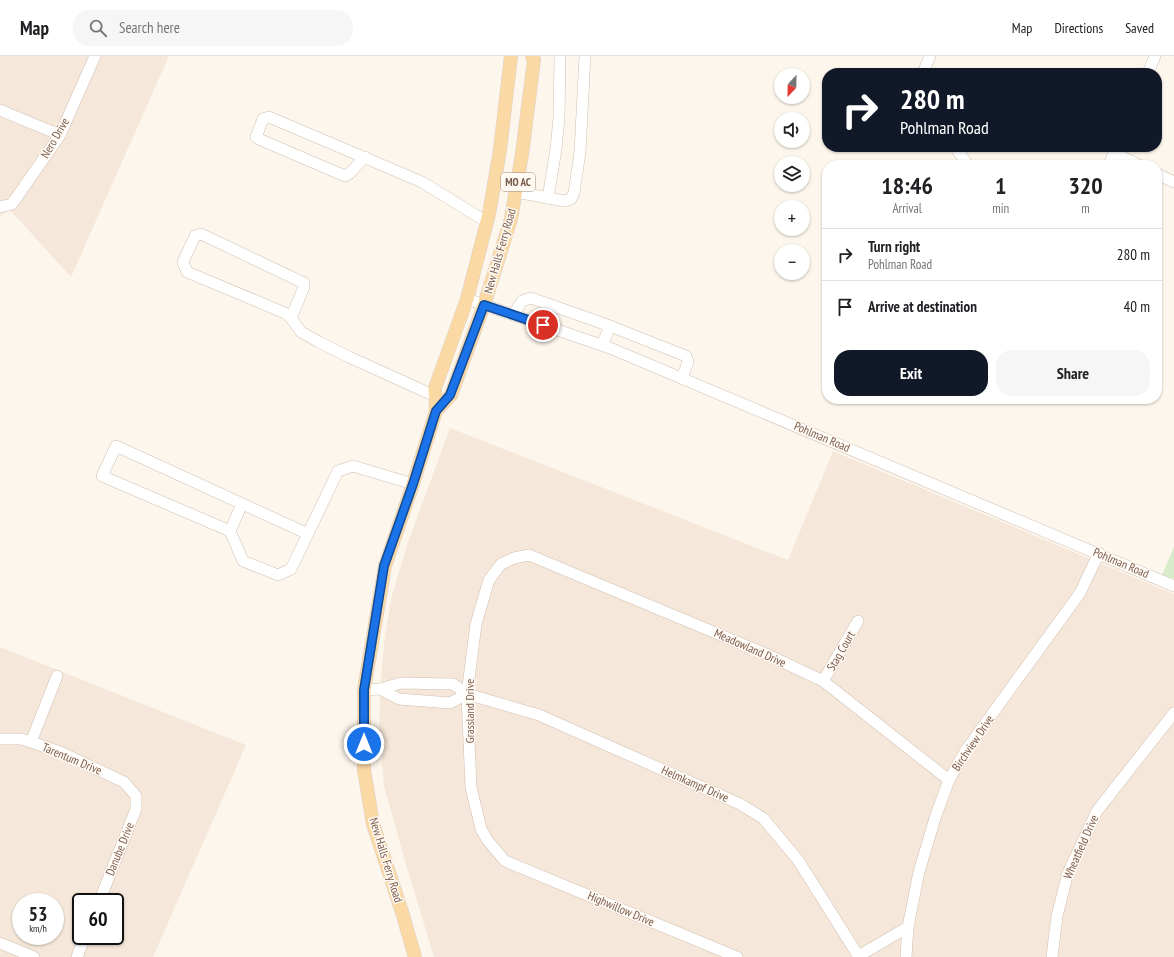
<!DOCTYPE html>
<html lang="en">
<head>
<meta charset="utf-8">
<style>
	body { margin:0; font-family:"PT Sans Narrow",sans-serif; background:#f6f6f6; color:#202124; height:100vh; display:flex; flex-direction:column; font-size:15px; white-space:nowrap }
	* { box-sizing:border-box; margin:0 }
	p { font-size:13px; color:#757577 }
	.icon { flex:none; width:22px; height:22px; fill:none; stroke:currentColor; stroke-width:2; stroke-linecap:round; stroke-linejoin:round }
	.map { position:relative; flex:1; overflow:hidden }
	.details { position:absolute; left:822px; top:104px; width:340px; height:244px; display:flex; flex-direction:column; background:#fff; border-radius:16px; box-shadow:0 1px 3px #0004 }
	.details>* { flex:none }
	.guide { position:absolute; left:822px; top:12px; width:340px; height:84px; border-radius:16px; box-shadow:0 1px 3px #0004; background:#111827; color:#fff; overflow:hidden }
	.needle { width:26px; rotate:202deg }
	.buttons { position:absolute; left:774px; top:12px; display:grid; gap:8px }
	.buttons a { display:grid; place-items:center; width:36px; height:36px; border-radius:50%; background:#fff; box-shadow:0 1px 3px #0004; font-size:20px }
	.speed { position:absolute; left:12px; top:837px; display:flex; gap:8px; font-size:20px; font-weight:700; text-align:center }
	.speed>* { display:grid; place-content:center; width:52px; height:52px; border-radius:50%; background:#fff; box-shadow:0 1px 3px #0004; line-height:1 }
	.speed small { font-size:10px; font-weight:400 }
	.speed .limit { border:2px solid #111; border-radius:6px; background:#fff; color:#111 }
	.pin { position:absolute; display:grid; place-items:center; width:34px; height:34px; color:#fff; margin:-17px; border:2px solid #fff; border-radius:50%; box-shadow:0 1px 4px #0007 }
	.me { position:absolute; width:44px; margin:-22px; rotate:0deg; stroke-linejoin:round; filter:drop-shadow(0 0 3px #0008) }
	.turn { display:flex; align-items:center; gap:14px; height:84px; padding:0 12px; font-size:18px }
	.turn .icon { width:52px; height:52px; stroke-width:2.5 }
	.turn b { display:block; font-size:28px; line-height:34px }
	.eta { display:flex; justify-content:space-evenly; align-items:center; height:68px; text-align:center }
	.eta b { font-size:24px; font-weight:800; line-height:28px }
	.primary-button { display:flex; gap:8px; margin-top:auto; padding:8px 12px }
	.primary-button a { flex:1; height:46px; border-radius:16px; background:#111827; color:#fff; font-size:16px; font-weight:800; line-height:46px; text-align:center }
	.primary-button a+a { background:#f6f6f6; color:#202124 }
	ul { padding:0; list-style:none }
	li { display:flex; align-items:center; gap:12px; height:52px; padding:0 12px; border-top:1px solid #e0e0e0 }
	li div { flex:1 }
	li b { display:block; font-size:15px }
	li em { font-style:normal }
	header { display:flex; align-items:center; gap:24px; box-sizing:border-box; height:56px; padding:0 20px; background:#fff; border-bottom:1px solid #e0e0e0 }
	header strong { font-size:19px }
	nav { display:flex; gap:22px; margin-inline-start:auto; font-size:14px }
	.search { width:280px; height:36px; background:#f6f6f6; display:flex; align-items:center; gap:10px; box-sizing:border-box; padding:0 14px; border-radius:16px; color:#757577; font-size:15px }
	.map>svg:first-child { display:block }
	.residential { fill:#f5e8da; fill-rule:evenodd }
	.green { fill:#d8ecc9 }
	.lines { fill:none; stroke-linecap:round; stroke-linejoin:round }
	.minor-casing { stroke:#d1beb0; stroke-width:12 }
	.major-casing { stroke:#dad1cd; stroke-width:14 }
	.minor { stroke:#fff; stroke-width:11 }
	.major { stroke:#fbd9a5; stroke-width:13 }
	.route-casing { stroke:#114b97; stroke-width:10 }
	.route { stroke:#1a73e8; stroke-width:7 }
	.labels { text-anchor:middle; stroke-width:3; stroke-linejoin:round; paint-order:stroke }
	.shield { fill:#fffaf3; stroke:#a28b7f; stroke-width:1 }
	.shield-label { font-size:11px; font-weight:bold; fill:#7a5c4d }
	.street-label { font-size:12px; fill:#7a5c4d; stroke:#fffaf3 }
</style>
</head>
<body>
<header>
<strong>Map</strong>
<div class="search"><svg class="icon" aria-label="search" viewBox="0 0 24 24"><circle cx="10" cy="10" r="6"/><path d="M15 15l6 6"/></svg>Search here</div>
<nav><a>Map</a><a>Directions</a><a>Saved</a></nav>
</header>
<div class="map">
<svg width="1174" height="901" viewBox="0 0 1174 901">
	<rect width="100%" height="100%" fill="#fdf6ec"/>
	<g class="residential">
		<path d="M 0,0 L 169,0 L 71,221 L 10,154 L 0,160 Z"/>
		<path d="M 450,372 L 788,504 L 833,395 L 1174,538 L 1174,901 L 434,901 L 407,812 L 384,730 L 379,675 L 381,622 L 385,579 L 392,539 L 408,486 Z"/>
		<path d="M 0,591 L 246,689 L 153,901 L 0,901 ZM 21,846 L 55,846 L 55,880 L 21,880 ZM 81,846 L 115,846 L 115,880 L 81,880 Z"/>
	</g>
	<path class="green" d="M 1174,491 L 1174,523 L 1162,519 Z"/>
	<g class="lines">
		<defs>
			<g id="minor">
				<path d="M 923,17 L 930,0"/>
				<path d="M 1148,17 L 1155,0"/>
				<path d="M 0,54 L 60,79"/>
				<path d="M 955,91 L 968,109"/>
				<path d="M 1114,97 L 1139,109"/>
				<path d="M 365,101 L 350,117 L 345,120 L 261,84 L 256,81 L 263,63 L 269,61 L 422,126 L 487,166"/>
				<path d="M 1109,109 L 1116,91"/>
				<path d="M 1157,118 L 1174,126"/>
				<path d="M 516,136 L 564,145 L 571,143 L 574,137 L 580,96 L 585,0"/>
				<path d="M 548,142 L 556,93 L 559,62 L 560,0"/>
				<path d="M 0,151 L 12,148 L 60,79 L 95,0"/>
				<path d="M 467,243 L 610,292 L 1174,530"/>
				<path d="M 513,259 L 522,245 L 531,242 L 610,270 L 686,300 L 688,306 L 682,322"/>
				<path d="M 291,262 L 304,231 L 304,227 L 201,178 L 195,180 L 183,206 L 187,216 L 285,257 L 291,262 L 301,276 L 319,286 L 349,301 L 435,340"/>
				<path d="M 602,289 L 610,270"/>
				<path d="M 230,475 L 242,448"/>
				<path d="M 308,478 L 116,390 L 102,420 L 230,475 L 243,505 L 278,519 L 291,513 L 338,415 L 353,410 L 413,428"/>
				<path d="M 823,625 L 858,565"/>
				<path d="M 380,633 L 399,643 L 450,647 L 467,638"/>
				<path d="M 364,634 L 380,633 L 401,627 L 453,628 L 467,638 L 539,659 L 740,748 L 763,762 L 798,804 L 859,901"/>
				<path d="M 0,683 L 21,683 L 31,686 L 60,696 L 124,726 L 136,740 L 136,753 L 99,846"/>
				<path d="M 31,686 L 57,620"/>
				<path d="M 0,887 L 34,901"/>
				<path d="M 77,901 L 85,880"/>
				<path d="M 737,901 L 505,805 L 488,785 L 481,773 L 471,731 L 467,638 L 476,568 L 489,524 L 501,508 L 514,502 L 529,499 L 766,598 L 823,625 L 949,724"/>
				<path d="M 857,901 L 908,871"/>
				<path d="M 906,901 L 908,871 L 919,816 L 935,762 L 949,724 L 966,694 L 1080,537 L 1099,497"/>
				<path d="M 1052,901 L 1057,860 L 1068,817 L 1097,755 L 1174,657"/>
			</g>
			<g id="major">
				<path d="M 436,355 L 451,339 L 484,249 L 511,163 L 522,98 L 534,4 L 532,0"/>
				<path d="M 415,901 L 402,856 L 373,768 L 364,714 L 364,634 L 385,510 L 413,428 L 436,355 L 435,332 L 467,243 L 489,158 L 500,94 L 511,0"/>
			</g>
		</defs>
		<use href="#minor" class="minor-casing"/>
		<use href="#major" class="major-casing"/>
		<use href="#minor" class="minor"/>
		<use href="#major" class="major"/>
	</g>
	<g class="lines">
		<defs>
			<path id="route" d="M 364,688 L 364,634 L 384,510 L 413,428 L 436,355 L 450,339 L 484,249 L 543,269"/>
		</defs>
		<use href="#route" class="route-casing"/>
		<use href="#route" class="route"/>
	</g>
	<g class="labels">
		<rect class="shield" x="501" y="117" width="34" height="18" rx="3"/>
		<g class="shield-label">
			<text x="518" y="130">MO AC</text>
		</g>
		<g class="street-label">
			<text transform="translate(55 82) rotate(-60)" y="4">Nero Drive</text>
			<text transform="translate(500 195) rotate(-74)" y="4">New Halls Ferry Road</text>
			<text transform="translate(822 381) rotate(23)" y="4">Pohlman Road</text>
			<text transform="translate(1121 507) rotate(23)" y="4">Pohlman Road</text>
			<text transform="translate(750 592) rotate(24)" y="4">Meadowland Drive</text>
			<text transform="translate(841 595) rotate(-60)" y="4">Stag Court</text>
			<text transform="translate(470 655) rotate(-90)" y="4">Grassland Drive</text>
			<text transform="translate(973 687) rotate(-56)" y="4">Birchview Drive</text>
			<text transform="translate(72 703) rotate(23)" y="4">Tarentum Drive</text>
			<text transform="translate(695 728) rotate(24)" y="4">Helmkampf Drive</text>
			<text transform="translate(1081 791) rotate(-66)" y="4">Wheatfield Drive</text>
			<text transform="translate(120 793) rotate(-68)" y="4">Danube Drive</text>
			<text transform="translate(386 804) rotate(73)" y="4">New Halls Ferry Road</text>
			<text transform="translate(621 853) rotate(23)" y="4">Highwillow Drive</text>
		</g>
	</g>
</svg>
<div class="buttons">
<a><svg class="needle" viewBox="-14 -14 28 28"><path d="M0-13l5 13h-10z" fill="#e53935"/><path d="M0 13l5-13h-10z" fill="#757577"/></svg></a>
<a><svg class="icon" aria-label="sound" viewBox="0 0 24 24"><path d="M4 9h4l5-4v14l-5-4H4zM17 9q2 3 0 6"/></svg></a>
<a><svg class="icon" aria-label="layers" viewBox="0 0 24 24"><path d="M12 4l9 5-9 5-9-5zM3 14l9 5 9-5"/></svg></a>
<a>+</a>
<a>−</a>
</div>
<div class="speed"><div>53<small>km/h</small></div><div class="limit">60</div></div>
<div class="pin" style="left:543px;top:269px;background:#d93025"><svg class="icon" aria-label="arrive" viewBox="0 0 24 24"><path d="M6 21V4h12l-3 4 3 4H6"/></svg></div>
<svg class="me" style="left:364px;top:688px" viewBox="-20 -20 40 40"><circle r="17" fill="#1a73e8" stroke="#fff" stroke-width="3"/><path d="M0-11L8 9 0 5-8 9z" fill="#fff"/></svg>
<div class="guide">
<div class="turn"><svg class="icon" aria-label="right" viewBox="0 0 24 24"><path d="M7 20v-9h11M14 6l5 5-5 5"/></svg><div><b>280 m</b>Pohlman Road</div></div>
</div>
<section class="details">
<div class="eta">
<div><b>18:46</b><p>Arrival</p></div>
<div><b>1</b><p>min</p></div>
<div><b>320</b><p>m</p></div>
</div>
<ul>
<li><svg class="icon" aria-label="right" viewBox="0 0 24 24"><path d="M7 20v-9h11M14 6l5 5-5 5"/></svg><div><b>Turn right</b><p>Pohlman Road</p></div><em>280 m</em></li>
<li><svg class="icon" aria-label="arrive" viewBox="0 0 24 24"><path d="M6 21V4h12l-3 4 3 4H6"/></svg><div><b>Arrive at destination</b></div><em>40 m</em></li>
</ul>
<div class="primary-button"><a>Exit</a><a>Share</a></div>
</section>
</div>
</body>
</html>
